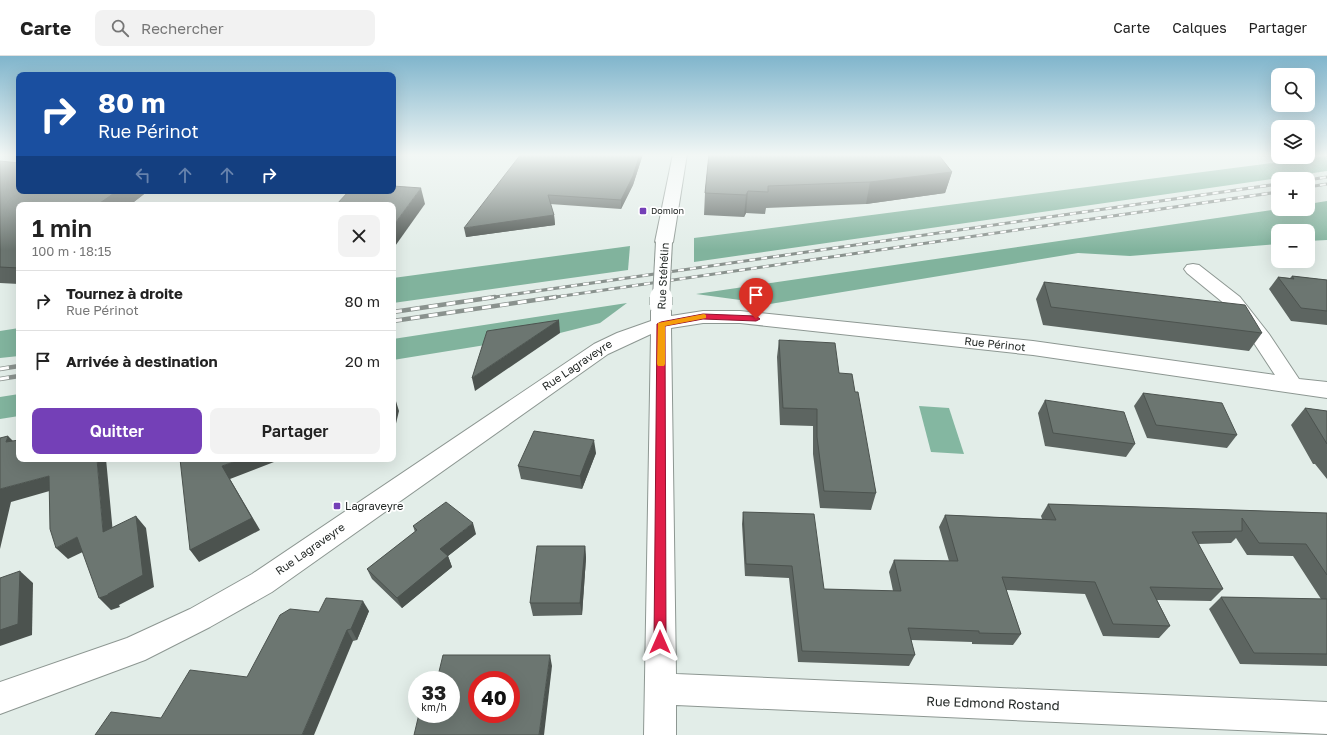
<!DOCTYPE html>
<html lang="fr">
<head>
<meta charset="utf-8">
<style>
	body { margin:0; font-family:"Golos Text",sans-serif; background:#f2f2f2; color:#222; height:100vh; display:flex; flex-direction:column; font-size:15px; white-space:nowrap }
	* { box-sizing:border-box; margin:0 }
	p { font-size:13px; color:#767676 }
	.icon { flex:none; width:22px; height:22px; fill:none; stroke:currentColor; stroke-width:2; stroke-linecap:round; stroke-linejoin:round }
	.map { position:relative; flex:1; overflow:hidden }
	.side { position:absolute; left:16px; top:146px; width:380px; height:260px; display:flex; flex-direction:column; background:#fff; border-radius:8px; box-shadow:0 4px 16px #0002 }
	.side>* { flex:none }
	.hud { position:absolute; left:16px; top:16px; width:380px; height:122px; border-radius:8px; box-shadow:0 4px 16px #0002; background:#1a4fa0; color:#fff; overflow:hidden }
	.tools { position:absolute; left:1271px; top:12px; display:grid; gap:8px }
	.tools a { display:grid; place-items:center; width:44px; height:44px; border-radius:8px; background:#fff; box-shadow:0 4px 16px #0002; font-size:20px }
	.speed { position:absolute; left:408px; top:615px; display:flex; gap:8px; font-size:20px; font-weight:700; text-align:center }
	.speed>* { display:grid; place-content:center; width:52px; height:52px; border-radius:50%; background:#fff; box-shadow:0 4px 16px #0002; line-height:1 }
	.speed small { font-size:10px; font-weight:400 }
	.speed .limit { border:6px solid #d22; background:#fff; color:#111 }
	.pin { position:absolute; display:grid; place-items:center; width:34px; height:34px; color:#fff; margin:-41px -17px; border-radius:50% 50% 50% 0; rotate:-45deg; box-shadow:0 0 4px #0007 }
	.pin .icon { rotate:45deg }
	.me { position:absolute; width:44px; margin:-22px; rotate:0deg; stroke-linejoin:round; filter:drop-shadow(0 0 3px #0008) }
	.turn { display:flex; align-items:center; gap:14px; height:84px; padding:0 16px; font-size:18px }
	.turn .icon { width:52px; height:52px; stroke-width:2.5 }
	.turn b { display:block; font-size:28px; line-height:34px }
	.lanes { display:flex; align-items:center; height:38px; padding:0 16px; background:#0003; justify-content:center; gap:20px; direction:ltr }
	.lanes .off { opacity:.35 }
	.round { display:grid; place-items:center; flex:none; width:42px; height:42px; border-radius:8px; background:#f2f2f2 }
	.overview { display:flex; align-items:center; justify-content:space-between; height:68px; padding:0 16px }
	h1 { font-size:24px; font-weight:600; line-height:30px }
	.action { display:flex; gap:8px; margin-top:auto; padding:8px 16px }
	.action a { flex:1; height:46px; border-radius:8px; background:#7440b7; color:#fff; font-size:16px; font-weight:600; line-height:46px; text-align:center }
	.action a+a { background:#f2f2f2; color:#222 }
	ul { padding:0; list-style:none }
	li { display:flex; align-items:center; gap:12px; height:60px; padding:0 16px; border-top:1px solid #e0e0e0 }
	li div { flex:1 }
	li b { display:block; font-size:15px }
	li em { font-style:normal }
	header { display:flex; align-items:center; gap:24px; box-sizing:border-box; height:56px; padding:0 20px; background:#fff; border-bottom:1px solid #e0e0e0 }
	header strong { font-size:19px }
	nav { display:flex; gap:22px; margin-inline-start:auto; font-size:14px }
	.search { width:280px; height:36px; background:#f2f2f2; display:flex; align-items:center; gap:10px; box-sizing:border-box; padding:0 14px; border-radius:8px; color:#767676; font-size:15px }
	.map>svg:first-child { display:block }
	.forest { fill:#81b39d }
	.water { fill:#84b7a1 }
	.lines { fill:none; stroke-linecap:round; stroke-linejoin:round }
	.minor-casing { stroke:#8d9792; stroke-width:2 }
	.minor { fill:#fff; fill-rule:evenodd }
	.rail-far1-casing { stroke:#8a928e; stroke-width:3 }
	.rail-casing { stroke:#8a928e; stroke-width:4.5 }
	.rail-far1 { stroke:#fff; stroke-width:2; stroke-dasharray:6; stroke-linecap:butt }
	.rail { stroke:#fff; stroke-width:3; stroke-dasharray:9; stroke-linecap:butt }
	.minor-bridge-far1-casing { stroke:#8d9792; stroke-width:18; stroke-linecap:butt }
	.minor-bridge-casing { stroke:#8d9792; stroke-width:23; stroke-linecap:butt }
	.minor-bridge-far1 { stroke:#fff; stroke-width:16 }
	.minor-bridge { stroke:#fff; stroke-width:22 }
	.wall { fill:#5d6561 }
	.shaded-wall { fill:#4c534f }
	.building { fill:#6c7671; stroke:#4c534f; fill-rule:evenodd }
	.route { fill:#e11d48; stroke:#92132f }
	.slow { fill:#f59e0b }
	.poi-dot { fill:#7440b7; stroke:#fff; stroke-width:1.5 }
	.labels { text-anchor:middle; stroke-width:3.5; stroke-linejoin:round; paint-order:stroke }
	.far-poi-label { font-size:9px; fill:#232826; stroke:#fff; text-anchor:start }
	.street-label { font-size:11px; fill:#232826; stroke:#fff }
	.poi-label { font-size:11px; fill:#232826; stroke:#fff; text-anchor:start }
	.near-street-label { font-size:13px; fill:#232826; stroke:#fff }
</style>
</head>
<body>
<header>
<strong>Carte</strong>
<div class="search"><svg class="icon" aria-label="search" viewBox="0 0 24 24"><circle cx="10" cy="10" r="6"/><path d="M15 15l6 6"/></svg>Rechercher</div>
<nav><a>Carte</a><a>Calques</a><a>Partager</a></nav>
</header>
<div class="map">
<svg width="1327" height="679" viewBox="0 0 1327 679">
	<rect width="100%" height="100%" fill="#e2ede8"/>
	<g class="forest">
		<path d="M 1327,100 L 1327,115 L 694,206 L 694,182 Z"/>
		<path d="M 1327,145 L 1327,184 L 1308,185 L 1308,175 L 1278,175 L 1278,188 L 1130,200 L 1078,197 L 770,248 L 696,238 L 1278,153 L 1308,153 L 1308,148 Z"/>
		<path d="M 630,190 L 628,214 L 393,247 L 393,222 Z"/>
		<path d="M 627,247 L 600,267 L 560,277 L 393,304 L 393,283 Z"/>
		<path d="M 19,272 L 19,300 L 0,302 L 0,275 Z"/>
		<path d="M 19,338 L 19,360 L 0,363 L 0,341 Z"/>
	</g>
	<path class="water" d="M 919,350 L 949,352 L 964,398 L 931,396 Z"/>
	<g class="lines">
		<defs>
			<g id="minor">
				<path d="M 673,98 L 687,98 L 673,186 L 670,190 L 664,191 L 658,190 L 655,186 Z"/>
				<path d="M 1193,208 L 1199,209 L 1240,241 L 1269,278 L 1299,323 L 1327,326 L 1327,342 L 1033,299 L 740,267 L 703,267 L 671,272 L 676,618 L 1327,646 L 1327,678 L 676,649 L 676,679 L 644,679 L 651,278 L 608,298 L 272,536 L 210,571 L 145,604 L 0,658 L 0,626 L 127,582 L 190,553 L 252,518 L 594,288 L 617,277 L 651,265 L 651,255 L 654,251 L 661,249 L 668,251 L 671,255 L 671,260 L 703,255 L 740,255 L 1033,285 L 1275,319 L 1254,287 L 1226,249 L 1187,217 L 1184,213 L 1187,209 Z"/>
			</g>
		</defs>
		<use href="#minor" class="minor-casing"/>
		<use href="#minor" class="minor"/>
		<defs>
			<g id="rail-far1">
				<path d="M 1308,124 L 1327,121"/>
				<path d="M 1308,131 L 1327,128"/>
				<path d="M 488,242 L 1278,128"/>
				<path d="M 549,242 L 1278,136"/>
			</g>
			<g id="rail">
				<path d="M 393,256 L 495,241"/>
				<path d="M 393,265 L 556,241"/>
				<path d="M 0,313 L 19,310"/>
				<path d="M 0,323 L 19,320"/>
			</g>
		</defs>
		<use href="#rail-far1" class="rail-far1-casing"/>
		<use href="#rail" class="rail-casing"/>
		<use href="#rail-far1" class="rail-far1"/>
		<use href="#rail" class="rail"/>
		<defs>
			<path id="minor-bridge-far1" d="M 661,242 L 664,186"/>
			<path id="minor-bridge" d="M 661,249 L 661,241"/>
		</defs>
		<use href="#minor-bridge-far1" class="minor-bridge-far1-casing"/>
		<use href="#minor-bridge" class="minor-bridge-casing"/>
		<use href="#minor-bridge-far1" class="minor-bridge-far1"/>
		<use href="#minor-bridge" class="minor-bridge"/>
	</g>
	<g class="wall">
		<path d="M 521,98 L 643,98 L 633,129 L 621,153 L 550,148 L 554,159 L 555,169 L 466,181 Z"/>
		<path d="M 709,98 L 952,116 L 945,137 L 866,148 L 766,152 L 765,158 L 746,157 L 744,161 L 704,159 L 705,137 Z"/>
		<path d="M 0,105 L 19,135 L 148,135 L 130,149 L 19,149 L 19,228 L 0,227 Z"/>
		<path d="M 1292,220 L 1327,224 L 1327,269 L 1291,265 L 1269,233 L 1278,221 L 1290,222 Z"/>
		<path d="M 1044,226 L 1262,277 L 1249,295 L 1043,269 L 1036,243 Z"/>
		<path d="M 779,284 L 839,317 L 855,336 L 876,437 L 871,454 L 820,452 L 813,398 L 813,370 L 780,369 L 777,301 Z"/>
		<path d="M 1143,337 L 1237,379 L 1227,392 L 1147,382 L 1134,350 Z"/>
		<path d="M 1045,344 L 1135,388 L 1126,401 L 1045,390 L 1038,357 Z"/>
		<path d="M 1305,352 L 1327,355 L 1327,423 L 1315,408 L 1313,408 L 1291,369 Z"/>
		<path d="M 596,397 L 582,433 L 521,423 L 518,410 Z"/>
		<path d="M 1048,448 L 1327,457 L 1327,610 L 1240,608 L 1209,553 L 1221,541 L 1321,543 L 1293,500 L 1247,499 L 1236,482 L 1231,487 L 1198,488 L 1223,533 L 1211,545 L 1157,544 L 1170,570 L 1159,582 L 1103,580 L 1085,538 L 1006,534 L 1021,578 L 1013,589 L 972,588 L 972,586 L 911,584 L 915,599 L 909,610 L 798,606 L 789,522 L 745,520 L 742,468 L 743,456 L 824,533 L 893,535 L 889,516 L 894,504 L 949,505 L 939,471 L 945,459 L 1042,463 L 1041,460 Z"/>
		<path d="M 413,470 L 476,478 L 448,500 L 452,511 L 402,552 L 372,523 L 367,513 L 415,476 Z"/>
		<path d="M 585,490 L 586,502 L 582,559 L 533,560 L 530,547 Z"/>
		<path d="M 369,555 L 357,584 L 353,585 L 161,662 L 247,621 L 319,556 Z"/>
	</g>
	<g class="shaded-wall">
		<path d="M 640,98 L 643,98 L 633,129 L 621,153 L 621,144 Z"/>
		<path d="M 952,116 L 945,137 L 866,148 L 870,126 Z"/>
		<path d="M 421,132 L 425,148 L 393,193 L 393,170 Z"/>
		<path d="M 117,135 L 148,135 L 130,149 L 100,147 Z"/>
		<path d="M 748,135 L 746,157 L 744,161 L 746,139 Z"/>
		<path d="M 554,159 L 555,169 L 466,181 L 464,172 Z"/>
		<path d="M 559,264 L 560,277 L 475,335 L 472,322 Z"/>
		<path d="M 395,342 L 399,355 L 393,380 L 393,348 Z"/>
		<path d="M 8,380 L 19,391 L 6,386 Z"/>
		<path d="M 594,384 L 596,397 L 582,433 L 580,420 Z"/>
		<path d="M 97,403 L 106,403 L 114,488 L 103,476 Z"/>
		<path d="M 242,403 L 273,403 L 274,406 L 230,423 L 260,474 L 199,506 L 190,494 L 222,410 Z"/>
		<path d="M 49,420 L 60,432 L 11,446 L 0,493 L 0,433 Z"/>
		<path d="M 136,460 L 146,472 L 154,531 L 119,549 L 120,551 L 111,554 L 99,542 L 108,538 Z"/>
		<path d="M 473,467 L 476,478 L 448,500 L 452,511 L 402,552 L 397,542 L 440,493 Z"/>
		<path d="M 77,481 L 89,493 L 68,503 L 56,492 Z"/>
		<path d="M 585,490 L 586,502 L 582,559 L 580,547 Z"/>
		<path d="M 20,515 L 33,527 L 32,579 L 0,590 L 0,574 Z"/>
		<path d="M 363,545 L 369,555 L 357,584 L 351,573 Z"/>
		<path d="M 347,574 L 353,585 L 314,679 L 302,679 Z"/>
		<path d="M 550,599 L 552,610 L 544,679 L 539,679 Z"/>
	</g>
	<g class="building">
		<path d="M 521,98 L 640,98 L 633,120 L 621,144 L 548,139 L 554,159 L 464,172 Z"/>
		<path d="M 709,98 L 938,98 L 952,116 L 870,126 L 768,130 L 768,136 L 748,135 L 746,139 L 705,137 Z"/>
		<path d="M 0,105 L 19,107 L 19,135 L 117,135 L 100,147 L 126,149 L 19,149 L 19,212 L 0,211 Z"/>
		<path d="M 393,130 L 421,132 L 393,170 L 393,149 L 336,149 L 349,135 L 393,135 Z"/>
		<path d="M 1292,220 L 1327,224 L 1327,255 L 1301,252 L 1278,221 L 1294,223 Z"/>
		<path d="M 1044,226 L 1245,249 L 1262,277 L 1051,251 Z"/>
		<path d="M 559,264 L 472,322 L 487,275 Z"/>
		<path d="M 779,284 L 835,287 L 839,317 L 852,318 L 855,336 L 858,336 L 876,437 L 824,435 L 817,381 L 817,353 L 783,352 Z"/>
		<path d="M 1143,337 L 1222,347 L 1237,379 L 1156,369 Z"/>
		<path d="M 393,342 L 395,342 L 393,348 Z"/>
		<path d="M 1045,344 L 1124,356 L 1135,388 L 1053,377 Z"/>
		<path d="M 1305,352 L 1327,355 L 1327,388 Z"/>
		<path d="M 534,375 L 594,384 L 580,420 L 518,410 Z"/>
		<path d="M 8,380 L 6,386 L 19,384 L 19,403 L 97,403 L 103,476 L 136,460 L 143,519 L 108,538 L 108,539 L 99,542 L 77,481 L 56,492 L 50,473 L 49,420 L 0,433 L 0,382 Z"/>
		<path d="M 180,403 L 242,403 L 222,410 L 252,462 L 190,494 Z"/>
		<path d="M 446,446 L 473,467 L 440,493 L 448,500 L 397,542 L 367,513 L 417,474 L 413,470 Z"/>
		<path d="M 1048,448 L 1327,457 L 1327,519 L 1306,488 L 1259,487 L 1242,462 L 1242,475 L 1192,476 L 1223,533 L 1150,531 L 1170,570 L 1113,568 L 1095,526 L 1002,521 L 1021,578 L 979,577 L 979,575 L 908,572 L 915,599 L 802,595 L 792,510 L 746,508 L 743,456 L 814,458 L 824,533 L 901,535 L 894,504 L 958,505 L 945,459 L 1056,464 Z"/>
		<path d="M 537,490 L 585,490 L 580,547 L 530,547 Z"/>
		<path d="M 20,515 L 18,568 L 0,574 L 0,522 Z"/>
		<path d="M 1221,541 L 1327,543 L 1327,598 L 1254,597 Z"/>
		<path d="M 326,542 L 363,545 L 351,573 L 347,574 L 302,679 L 95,679 L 111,656 L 161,662 L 190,614 L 247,621 L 280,559 L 290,553 L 319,556 Z"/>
		<path d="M 443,599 L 550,599 L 539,679 L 414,679 L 419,658 L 451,658 L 451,624 L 437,624 ZM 477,624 L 511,624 L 511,658 L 477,658 Z"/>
	</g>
	<linearGradient id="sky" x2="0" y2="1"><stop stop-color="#80b5cc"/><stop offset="0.51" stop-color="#f2f7f5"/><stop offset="1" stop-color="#f2f7f5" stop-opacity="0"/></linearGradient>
	<rect width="1327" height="194" fill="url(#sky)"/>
	<path class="route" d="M 703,258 L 756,260 L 760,263 L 756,265 L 703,263 L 665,270 L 666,586 L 664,590 L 660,592 L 655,590 L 654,586 L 657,268 L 661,266 Z"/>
	<path class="slow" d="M 704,258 L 706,259 L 706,262 L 665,270 L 665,308 L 664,310 L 658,310 L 657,308 L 658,267 Z"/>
	<g class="poi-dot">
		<rect x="639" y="151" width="8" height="8" rx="2"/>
		<rect x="333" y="446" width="8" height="8" rx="2"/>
	</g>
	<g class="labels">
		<g class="far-poi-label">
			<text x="651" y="158">Domion</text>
		</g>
		<g class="street-label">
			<text transform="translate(663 220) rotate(-87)" y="4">Rue Stéhélin</text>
			<text transform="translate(995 288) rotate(6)" y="4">Rue Périnot</text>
			<text transform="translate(577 309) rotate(-34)" y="4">Rue Lagraveyre</text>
			<text transform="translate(310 493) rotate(-35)" y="4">Rue Lagraveyre</text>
		</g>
		<g class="poi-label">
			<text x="345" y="454">Lagraveyre</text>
		</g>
		<g class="near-street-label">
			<text transform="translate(993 647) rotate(2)" y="5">Rue Edmond Rostand</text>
		</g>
	</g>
</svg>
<div class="tools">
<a><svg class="icon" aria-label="search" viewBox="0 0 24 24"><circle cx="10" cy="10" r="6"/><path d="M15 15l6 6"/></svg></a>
<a><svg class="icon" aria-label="layers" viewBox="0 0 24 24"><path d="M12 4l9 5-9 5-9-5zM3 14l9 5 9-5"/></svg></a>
<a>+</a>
<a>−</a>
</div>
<div class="speed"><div>33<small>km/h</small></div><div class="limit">40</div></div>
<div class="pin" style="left:756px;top:263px;background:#d93025"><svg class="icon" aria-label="arrive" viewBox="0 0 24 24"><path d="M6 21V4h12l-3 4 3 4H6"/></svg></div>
<svg class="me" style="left:660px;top:586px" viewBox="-20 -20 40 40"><path d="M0-17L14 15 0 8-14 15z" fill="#e11d48" stroke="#fff" stroke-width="4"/></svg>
<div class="hud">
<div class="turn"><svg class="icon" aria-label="right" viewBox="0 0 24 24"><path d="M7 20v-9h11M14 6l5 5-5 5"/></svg><div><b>80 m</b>Rue Périnot</div></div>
<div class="lanes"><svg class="icon off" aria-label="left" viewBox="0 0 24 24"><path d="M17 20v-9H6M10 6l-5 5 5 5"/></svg><svg class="icon off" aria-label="ahead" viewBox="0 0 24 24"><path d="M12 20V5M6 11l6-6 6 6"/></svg><svg class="icon off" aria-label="ahead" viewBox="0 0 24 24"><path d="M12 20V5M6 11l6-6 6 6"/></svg><svg class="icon" aria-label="right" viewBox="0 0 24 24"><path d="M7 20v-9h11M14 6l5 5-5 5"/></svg></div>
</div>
<section class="side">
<div class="overview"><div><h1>1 min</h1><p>100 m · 18:15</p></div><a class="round"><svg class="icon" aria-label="close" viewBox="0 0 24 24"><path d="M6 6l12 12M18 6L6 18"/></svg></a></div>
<ul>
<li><svg class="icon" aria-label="right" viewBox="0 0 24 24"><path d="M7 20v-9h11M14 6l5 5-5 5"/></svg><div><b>Tournez à droite</b><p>Rue Périnot</p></div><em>80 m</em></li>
<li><svg class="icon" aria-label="arrive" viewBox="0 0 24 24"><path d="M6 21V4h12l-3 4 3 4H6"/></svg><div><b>Arrivée à destination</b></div><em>20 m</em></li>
</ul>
<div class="action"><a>Quitter</a><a>Partager</a></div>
</section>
</div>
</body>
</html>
